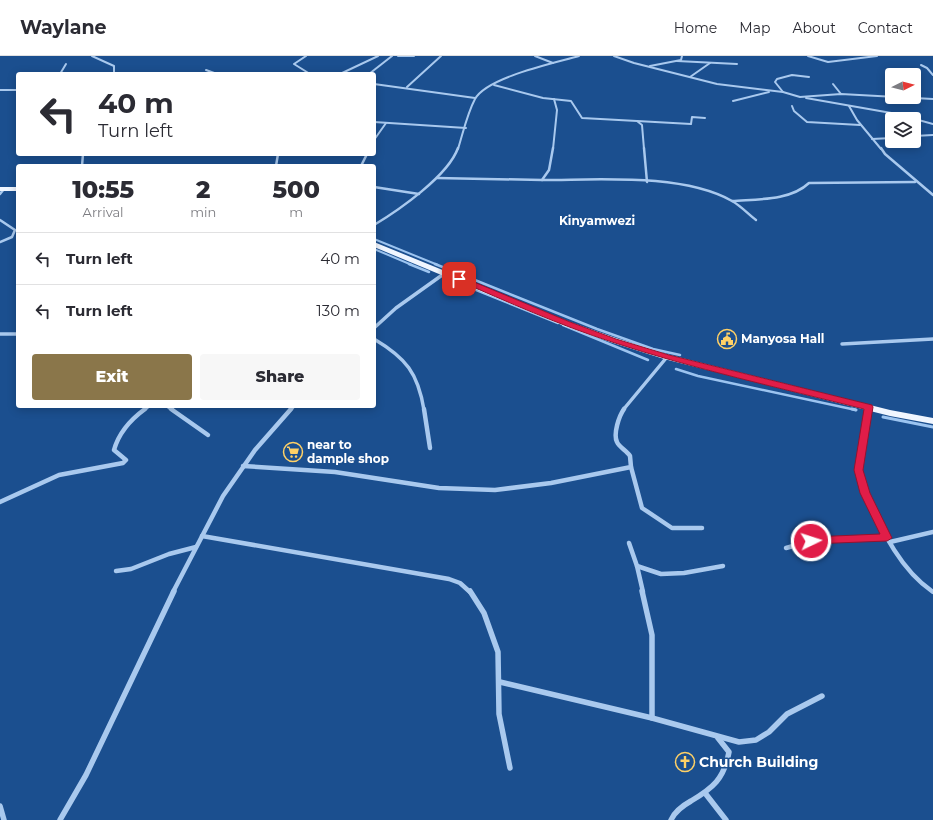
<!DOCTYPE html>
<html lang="en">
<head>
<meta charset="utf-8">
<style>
	body { margin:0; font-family:Montserrat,sans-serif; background:#f7f7f7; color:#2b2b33; height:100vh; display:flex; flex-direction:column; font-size:15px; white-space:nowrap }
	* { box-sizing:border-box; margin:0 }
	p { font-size:13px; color:#7c7c81 }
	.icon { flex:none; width:22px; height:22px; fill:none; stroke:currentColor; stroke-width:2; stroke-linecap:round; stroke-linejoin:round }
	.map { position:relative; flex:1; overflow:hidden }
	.details { position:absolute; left:16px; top:108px; width:360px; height:244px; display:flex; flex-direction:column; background:#fff; border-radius:4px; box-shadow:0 2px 10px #0003 }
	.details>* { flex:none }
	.banner { position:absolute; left:16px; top:16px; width:360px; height:84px; border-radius:4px; box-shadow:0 2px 10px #0003; background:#fff; color:#2b2b33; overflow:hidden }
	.needle { width:26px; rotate:84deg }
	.buttons { position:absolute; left:885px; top:12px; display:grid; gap:8px }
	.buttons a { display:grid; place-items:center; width:36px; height:36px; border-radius:4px; background:#fff; box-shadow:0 2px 10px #0003; font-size:20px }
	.pin { position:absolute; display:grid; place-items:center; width:34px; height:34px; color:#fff; margin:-17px; border-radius:8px; box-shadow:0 2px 6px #0006 }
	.me { position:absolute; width:44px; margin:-22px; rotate:86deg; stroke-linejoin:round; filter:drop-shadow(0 0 3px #0008) }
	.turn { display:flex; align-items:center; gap:14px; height:84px; padding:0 16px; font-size:18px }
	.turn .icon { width:52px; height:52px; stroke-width:2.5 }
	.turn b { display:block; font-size:28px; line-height:34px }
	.eta { display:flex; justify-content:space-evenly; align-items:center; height:68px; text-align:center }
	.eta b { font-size:24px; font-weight:800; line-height:28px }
	.action { display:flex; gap:8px; margin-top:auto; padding:8px 16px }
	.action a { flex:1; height:46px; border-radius:4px; background:#8a764a; color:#fff; font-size:16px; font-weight:800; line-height:46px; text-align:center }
	.action a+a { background:#f7f7f7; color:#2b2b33 }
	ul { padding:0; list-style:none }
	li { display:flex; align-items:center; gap:12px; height:52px; padding:0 16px; border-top:1px solid #e1e1e2 }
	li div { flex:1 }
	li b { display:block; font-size:15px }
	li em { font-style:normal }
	header { display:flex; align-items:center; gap:24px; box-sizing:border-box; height:56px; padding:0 20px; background:#fff; border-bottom:1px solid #e1e1e2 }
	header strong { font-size:19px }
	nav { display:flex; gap:22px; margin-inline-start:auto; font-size:14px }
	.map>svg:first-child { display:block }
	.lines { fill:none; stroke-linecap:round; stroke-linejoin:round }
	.stream-far2 { stroke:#9cc4f0; stroke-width:2 }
	.stream-far1 { stroke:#9cc4f0; stroke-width:2.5 }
	.stream { stroke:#9cc4f0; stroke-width:3 }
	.street-far4 { stroke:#a9c9ee; stroke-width:2 }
	.street-far3 { stroke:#a9c9ee; stroke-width:2.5 }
	.street-far2 { stroke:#a9c9ee; stroke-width:3.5 }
	.street-far1 { stroke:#a9c9ee; stroke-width:4.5 }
	.street { stroke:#a9c9ee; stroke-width:5.5 }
	.primary { fill:#f0f6ff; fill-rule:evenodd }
	.route { fill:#e11d48; stroke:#92132f }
	.labels { text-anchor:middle; stroke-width:3; stroke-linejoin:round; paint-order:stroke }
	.far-quarter-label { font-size:12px; font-weight:bold; fill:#fff; stroke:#1b4f8f }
	.poi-label { font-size:12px; font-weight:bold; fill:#fff; stroke:#1b4f8f; text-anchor:start }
	.near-poi-label { font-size:14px; font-weight:bold; fill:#fff; stroke:#1b4f8f; text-anchor:start }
</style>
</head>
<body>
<header>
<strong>Waylane</strong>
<nav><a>Home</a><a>Map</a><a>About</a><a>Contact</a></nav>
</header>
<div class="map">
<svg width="933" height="764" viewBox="0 0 933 764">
	<rect width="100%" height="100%" fill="#1b4f8f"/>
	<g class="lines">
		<g class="stream-far2">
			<path d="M 374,183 L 438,209"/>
			<path d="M 374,193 L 412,209"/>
		</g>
		<g class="stream-far1">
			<path d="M 409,208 L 429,216"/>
			<path d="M 435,208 L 597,273 L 653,293 L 680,299"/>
			<path d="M 449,223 L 558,267"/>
			<path d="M 563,269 L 648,304"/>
			<path d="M 676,313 L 698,320 L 856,354"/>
		</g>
		<g class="stream">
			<path d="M 852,353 L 856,354"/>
			<path d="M 883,361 L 933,371"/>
		</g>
		<g class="street-far4">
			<path d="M 92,0 L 114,10 L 114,18"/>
			<path d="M 306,0 L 294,8 L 310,18"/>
			<path d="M 398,0 L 414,0"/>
			<path d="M 535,0 L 553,7"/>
			<path d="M 614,0 L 634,7 L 717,28 L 783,36 L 800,41 L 841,38 L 933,43"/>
			<path d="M 808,0 L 828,6 L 877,0"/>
			<path d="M 677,5 L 737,8"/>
			<path d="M 921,9 L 927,12 L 933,19"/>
			<path d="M 650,10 L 681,4 L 682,0"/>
			<path d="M 206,14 L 217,18"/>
			<path d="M 60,18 L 66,8"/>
			<path d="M 340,18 L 378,0"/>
			<path d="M 369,18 L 392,0"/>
			<path d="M 690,21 L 710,7"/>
			<path d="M 374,28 L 475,42"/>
			<path d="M 833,28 L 841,38"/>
			<path d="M 494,29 L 543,42 L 571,45 L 582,62 L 637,65 L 642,69 L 644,93"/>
			<path d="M 407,31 L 441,0"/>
			<path d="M 0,34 L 18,34"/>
			<path d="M 783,36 L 775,26 L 777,23 L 792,19 L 809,21"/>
			<path d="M 806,42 L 897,58 L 933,68"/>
			<path d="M 733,45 L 769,36"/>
			<path d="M 792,50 L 794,55 L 807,66 L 860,69"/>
			<path d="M 849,50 L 857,64 L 881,93"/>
			<path d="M 637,65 L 691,68 L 692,61 L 705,62"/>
			<path d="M 374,66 L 466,72"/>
			<path d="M 914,80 L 933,79"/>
			<path d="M 872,83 L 892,82"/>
			<path d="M 374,84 L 386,67"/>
			<path d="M 458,93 C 463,77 467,58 475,43 C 487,21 555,7 579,0"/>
			<path d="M 553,93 L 557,54 L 554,43"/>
		</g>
		<g class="street-far3">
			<path d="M 644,92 L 647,126"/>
			<path d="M 881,92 L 885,98 L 933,139"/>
			<path d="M 82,110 L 83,98"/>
			<path d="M 276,110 L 278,98"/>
			<path d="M 361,110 L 367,98"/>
			<path d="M 437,122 L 542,124 L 549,114 L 553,92"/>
			<path d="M 542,124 C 598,124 682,117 732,145 C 741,150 748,158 756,164"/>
			<path d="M 374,131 L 419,138"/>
			<path d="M 0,138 L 4,133"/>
			<path d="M 732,145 C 757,143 790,145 809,127 L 915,126"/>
			<path d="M 0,164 L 15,174 L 12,181 L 0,186"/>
			<path d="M 374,169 C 399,154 448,120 458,92"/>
		</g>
		<g class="street-far2">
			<path d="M 374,272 L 396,252 L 445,217"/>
			<path d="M 0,278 L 18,278"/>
			<path d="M 374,283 C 406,302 418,317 424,354"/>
			<path d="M 842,288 L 933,283"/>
			<path d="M 167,350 L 173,354"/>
			<path d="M 144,354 L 149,350"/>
			<path d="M 290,354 L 294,350"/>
			<path d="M 623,354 L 667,301"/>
			<path d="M 868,354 L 869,351"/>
		</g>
		<g class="street-far1">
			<path d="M 171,353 L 208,379"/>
			<path d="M 424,353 L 430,392"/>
			<path d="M 869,353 C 866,369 858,398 858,413 C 858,423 864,433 868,442 C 883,477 901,514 933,536"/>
			<path d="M 243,410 L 335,416 L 439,432 L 495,434 L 551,427 L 631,411 L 630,400 C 627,395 619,391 617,386 C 613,378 619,360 624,353"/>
			<path d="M 631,411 L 642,452 L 672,472 L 702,472"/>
			<path d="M 0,446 L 59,419 L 123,407 L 126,404 L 114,394 C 119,376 130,364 145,353"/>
			<path d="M 202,480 L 449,523 L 460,527 L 470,536"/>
			<path d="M 890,486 L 933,476"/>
			<path d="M 629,487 L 637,510 L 643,536"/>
			<path d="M 786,492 L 811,485 L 887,482"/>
			<path d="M 637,510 L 661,518 L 684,517 L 723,510"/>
			<path d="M 116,515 L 131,513 L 169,498 L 196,491"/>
			<path d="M 173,536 L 223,440 L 255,394 L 291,353"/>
		</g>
		<g class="street">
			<path d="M 470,535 L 484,557 L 498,596 L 499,658 L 510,712"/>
			<path d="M 642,535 L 652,579 L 652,662"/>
			<path d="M 500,626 L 652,662 L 739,686 L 756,684 L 769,676 L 787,658 L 822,640"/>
			<path d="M 705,737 L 726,764"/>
			<path d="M 0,750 L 4,764"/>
			<path d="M 60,764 L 86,719 L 174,535"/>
			<path d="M 671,764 C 675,755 682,750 691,745 C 713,732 724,723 729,696 L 718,682"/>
		</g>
		<g class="primary">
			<rect x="0" y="131" width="18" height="4"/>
			<path d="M 374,186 L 570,266 L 616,282 L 670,299 L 890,354 L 933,362 L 933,368 L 890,360 L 664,303 L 610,286 L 564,270 L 374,191 Z"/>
		</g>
	</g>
	<path class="route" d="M 457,221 L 462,221 L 570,266 L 616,283 L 669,299 L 872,349 L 873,351 L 863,414 L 870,437 L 892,482 L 887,485 L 811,488 L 805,485 L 811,481 L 880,478 L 860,437 L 854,414 L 864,353 C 780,332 694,313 612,286 C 559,269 508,246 457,224 Z"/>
	<defs>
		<symbol id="civic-ring" viewBox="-11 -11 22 22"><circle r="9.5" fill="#1b4f8f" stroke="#ffd166" stroke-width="1.5"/><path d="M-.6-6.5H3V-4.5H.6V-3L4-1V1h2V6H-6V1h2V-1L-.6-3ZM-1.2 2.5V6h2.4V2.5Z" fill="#ffd166"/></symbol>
		<symbol id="supermarket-ring" viewBox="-11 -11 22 22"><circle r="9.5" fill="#1b4f8f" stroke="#ffd166" stroke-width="1.5"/><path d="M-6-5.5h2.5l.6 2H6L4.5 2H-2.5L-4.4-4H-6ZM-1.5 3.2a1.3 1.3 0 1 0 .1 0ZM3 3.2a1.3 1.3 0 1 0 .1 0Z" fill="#ffd166"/></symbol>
		<symbol id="church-ring" viewBox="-11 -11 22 22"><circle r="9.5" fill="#1b4f8f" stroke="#ffd166" stroke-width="1.5"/><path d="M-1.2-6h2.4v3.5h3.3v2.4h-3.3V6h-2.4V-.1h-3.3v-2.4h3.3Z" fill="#ffd166"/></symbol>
	</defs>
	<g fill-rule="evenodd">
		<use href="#civic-ring" x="716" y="272" width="22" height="22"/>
		<use href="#supermarket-ring" x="282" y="385" width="22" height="22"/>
		<use href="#church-ring" x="674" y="695" width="22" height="22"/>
	</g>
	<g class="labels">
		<g class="far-quarter-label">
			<text x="597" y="169">Kinyamwezi</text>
		</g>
		<g class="poi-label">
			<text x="741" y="287">Manyosa Hall</text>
			<text x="307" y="393">near to<tspan x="307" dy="14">dample shop</tspan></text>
		</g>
		<g class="near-poi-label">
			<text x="699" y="711">Church Building</text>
		</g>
	</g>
</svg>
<div class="buttons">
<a><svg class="needle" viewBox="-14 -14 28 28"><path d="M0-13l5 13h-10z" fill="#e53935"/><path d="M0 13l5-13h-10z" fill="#7c7c81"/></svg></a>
<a><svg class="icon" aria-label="layers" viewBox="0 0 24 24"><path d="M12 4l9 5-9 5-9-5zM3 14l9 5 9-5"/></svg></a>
</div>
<div class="pin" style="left:459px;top:223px;background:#d93025"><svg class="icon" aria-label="arrive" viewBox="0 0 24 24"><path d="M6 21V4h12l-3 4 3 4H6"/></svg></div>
<svg class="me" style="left:811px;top:485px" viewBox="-20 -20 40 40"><circle r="17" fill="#e11d48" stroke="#fff" stroke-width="3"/><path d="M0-11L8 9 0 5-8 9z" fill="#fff"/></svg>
<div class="banner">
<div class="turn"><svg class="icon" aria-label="left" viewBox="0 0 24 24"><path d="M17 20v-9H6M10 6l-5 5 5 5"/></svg><div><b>40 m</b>Turn left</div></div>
</div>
<section class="details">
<div class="eta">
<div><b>10:55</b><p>Arrival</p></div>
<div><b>2</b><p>min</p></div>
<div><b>500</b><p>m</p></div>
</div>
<ul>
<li><svg class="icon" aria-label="left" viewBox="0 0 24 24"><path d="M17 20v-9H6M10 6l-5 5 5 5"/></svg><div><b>Turn left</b></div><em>40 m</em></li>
<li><svg class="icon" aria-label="left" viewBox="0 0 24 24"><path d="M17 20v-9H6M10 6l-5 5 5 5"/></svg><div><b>Turn left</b></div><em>130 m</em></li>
</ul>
<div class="action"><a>Exit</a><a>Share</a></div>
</section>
</div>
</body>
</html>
